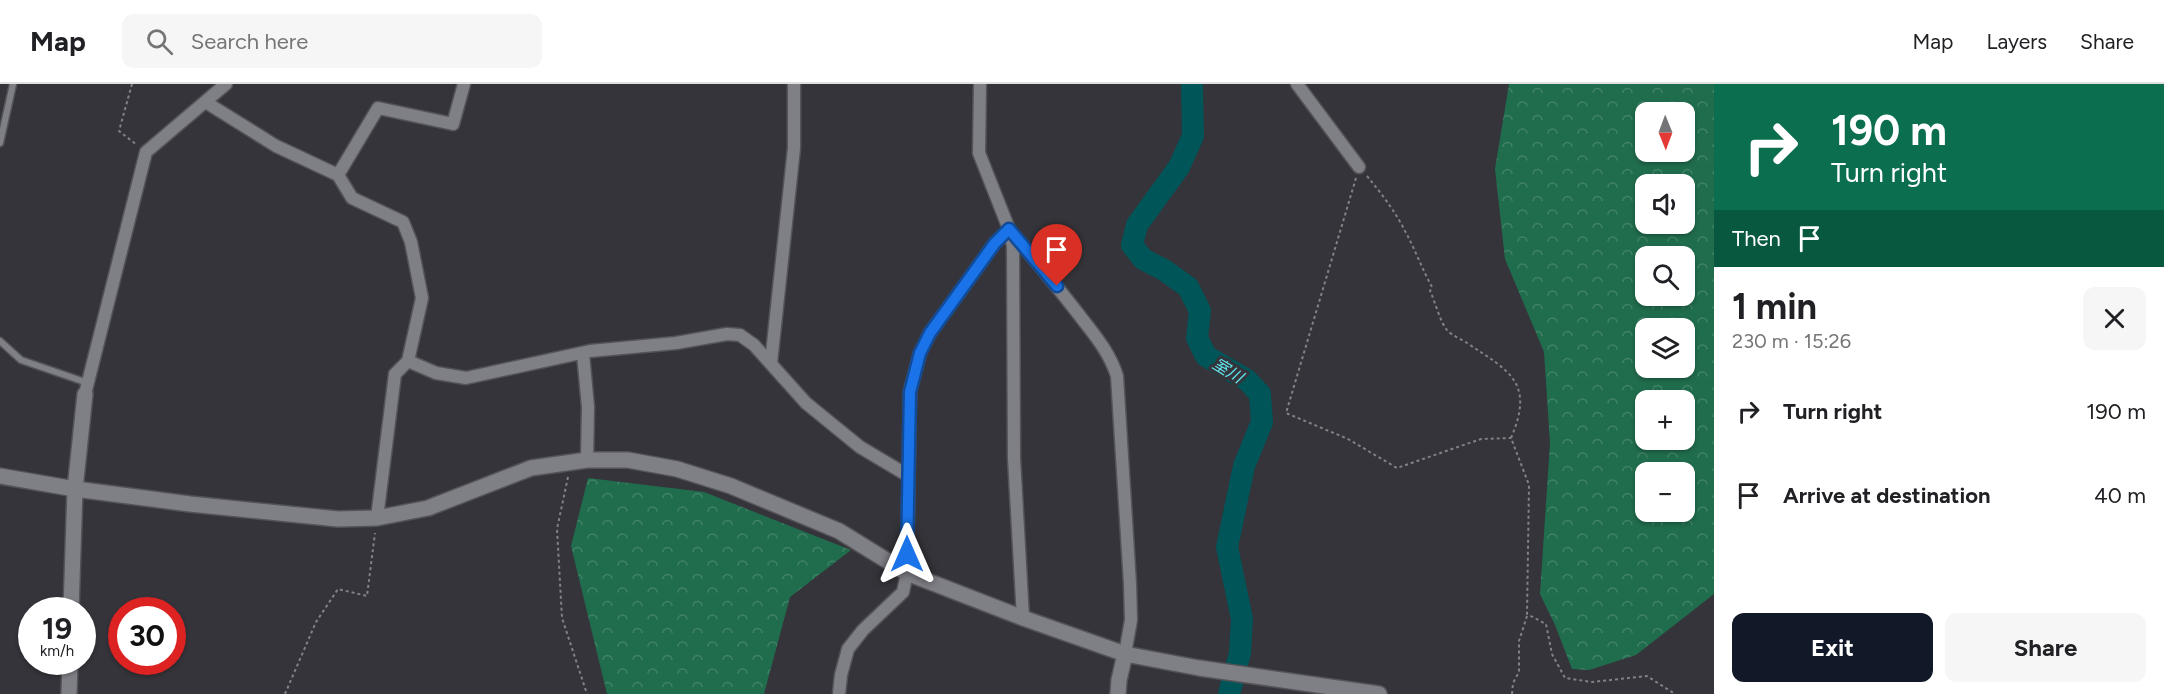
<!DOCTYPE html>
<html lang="en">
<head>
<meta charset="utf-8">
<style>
	body { margin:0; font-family:Figtree,"Noto Sans JP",sans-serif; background:#f6f6f6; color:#202124; height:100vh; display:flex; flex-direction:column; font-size:22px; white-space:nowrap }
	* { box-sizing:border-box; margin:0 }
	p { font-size:20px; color:#757577 }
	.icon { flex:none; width:33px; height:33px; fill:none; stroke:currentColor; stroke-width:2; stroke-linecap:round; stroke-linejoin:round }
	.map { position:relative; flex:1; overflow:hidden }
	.sheet { display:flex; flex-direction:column; background:#fff; width:450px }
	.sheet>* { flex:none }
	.hud { background:#0b6e4f; color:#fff; overflow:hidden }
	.needle { width:39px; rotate:179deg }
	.fabs { position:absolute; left:1635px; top:18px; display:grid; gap:12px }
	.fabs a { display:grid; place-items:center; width:60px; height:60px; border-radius:12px; background:#fff; box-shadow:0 2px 4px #0004; font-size:30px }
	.speed { position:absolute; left:18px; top:513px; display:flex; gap:12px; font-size:30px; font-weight:700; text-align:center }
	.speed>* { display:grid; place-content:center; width:78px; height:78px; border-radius:50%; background:#fff; box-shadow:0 2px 4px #0004; line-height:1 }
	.speed small { font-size:15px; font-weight:400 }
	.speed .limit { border:9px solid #d22; background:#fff; color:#111 }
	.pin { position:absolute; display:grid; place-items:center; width:51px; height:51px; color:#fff; margin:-62px -26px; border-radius:50% 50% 50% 0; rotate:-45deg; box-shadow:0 0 6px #0007 }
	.pin .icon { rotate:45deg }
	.me { position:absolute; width:66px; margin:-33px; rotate:0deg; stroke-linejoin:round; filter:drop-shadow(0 0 4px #0008) }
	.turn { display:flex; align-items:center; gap:21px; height:126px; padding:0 18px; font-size:27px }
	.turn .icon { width:78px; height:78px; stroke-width:2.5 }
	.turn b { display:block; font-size:42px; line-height:51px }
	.then { display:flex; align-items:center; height:57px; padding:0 18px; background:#0003; gap:12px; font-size:22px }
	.round { display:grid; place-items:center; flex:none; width:63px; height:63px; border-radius:12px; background:#f6f6f6 }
	.head { display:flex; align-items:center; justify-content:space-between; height:102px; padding:0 18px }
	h1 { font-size:36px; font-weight:700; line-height:45px }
	.cta { display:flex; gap:12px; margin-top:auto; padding:12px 18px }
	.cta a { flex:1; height:69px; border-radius:12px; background:#111827; color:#fff; font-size:24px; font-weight:700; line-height:69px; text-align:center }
	.cta a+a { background:#f6f6f6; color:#202124 }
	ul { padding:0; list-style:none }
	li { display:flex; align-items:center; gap:18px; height:84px; padding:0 18px }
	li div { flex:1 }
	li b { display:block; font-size:22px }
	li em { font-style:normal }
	header { display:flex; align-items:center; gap:36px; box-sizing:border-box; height:84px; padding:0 30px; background:#fff; border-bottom:2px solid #e0e0e0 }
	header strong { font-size:28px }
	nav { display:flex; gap:33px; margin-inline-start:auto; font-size:21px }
	.search { width:420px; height:54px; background:#f6f6f6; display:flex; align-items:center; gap:15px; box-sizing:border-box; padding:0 21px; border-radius:12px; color:#757577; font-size:22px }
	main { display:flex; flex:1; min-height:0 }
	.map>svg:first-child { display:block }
	.forest { fill:url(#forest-crowns); fill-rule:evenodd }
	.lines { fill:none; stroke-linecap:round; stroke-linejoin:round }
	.river { stroke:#005558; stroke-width:22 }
	.lane-casing { stroke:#535358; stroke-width:9 }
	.street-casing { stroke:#535358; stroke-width:15 }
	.secondary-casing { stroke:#535358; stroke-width:18 }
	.path { stroke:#818186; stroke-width:2; stroke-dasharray:3 3; stroke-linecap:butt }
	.lane { stroke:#7f7f86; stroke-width:6 }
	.street { stroke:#7f7f86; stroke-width:12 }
	.secondary { stroke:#7f7f86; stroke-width:15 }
	.route-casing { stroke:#114b97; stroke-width:15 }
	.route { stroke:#1a73e8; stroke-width:10 }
	.labels { text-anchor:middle; stroke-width:6; stroke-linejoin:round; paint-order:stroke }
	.water-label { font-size:16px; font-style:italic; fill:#61e8ef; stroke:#34343a }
</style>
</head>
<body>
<header>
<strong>Map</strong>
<div class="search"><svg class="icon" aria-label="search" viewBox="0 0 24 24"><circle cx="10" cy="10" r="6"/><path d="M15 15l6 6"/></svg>Search here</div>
<nav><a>Map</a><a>Layers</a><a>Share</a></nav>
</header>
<main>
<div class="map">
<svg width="1714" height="610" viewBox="0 0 1714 610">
	<defs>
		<pattern id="forest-crowns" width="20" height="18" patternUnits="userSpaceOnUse" patternTransform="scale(1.5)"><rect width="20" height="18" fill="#206d4d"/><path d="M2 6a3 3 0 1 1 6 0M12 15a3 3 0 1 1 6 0" fill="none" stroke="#418267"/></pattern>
	</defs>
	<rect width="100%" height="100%" fill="#34343a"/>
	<g class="forest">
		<path d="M 1509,0 L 1714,0 L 1714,510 L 1636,571 L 1589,586 L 1572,585 L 1555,541 L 1540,510 L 1550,359 L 1544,268 L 1505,175 L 1495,85 ZM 1646,28 L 1684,28 L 1684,68 L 1646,68 ZM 1646,100 L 1684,100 L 1684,140 L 1646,140 ZM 1646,172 L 1684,172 L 1684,212 L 1646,212 ZM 1646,244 L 1684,244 L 1684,284 L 1646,284 ZM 1646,316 L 1684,316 L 1684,356 L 1646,356 ZM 1646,388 L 1684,388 L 1684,428 L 1646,428 Z"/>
		<path d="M 588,394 L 704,408 L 851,466 L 790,513 L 764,610 L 607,610 L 571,462 Z"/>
	</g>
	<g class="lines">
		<path class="river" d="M 1192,0 L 1193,52 L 1179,83 L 1137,141 L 1132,161 L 1143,175 L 1164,186 L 1188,203 L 1200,227 L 1197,254 L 1206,272 L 1247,296 L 1260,310 L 1262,338 L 1244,382 L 1227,463 L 1242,535 L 1240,569 L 1229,610"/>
		<defs>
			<g id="lane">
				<path d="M 0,59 L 13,0"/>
				<path d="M 0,257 L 21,276 L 88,299"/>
			</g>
			<g id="street">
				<path d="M 980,0 L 979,69 L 1009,145 L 1013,162 L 1014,374 L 1023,534"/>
				<path d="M 1297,0 L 1359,83"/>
				<path d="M 207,19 L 276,62 L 338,91 L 352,114 L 403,138 L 411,158 L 422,214 L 408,277 L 395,290 L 377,434"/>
				<path d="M 338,91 L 378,24 L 453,40 L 464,0"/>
				<path d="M 1011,148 C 1036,177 1060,206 1083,236 C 1097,254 1110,270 1117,292 L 1130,500 L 1131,536 L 1125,570"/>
				<path d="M 583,270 L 588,323 L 587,376"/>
				<path d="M 408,277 L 436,289 L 466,294 L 590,267 L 676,259 L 727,250 L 740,251 L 754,261 L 806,319 L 860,363 L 907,391"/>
				<path d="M 771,279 L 794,64 L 794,0"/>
				<path d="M 85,310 L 146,68 L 226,0"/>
				<path d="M 839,610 L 841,591 L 848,565 L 863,546 L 903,508 L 907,489 L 910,307 L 920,269 L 930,249 L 995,159 L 1009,145"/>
			</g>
			<g id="secondary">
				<path d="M 0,392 L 75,405 L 190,420 L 338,435 L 377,434 L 428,424 L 531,384 L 587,376 L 628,376 L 677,385 L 731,402 L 839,447 L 907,489 L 1023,534 L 1125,570 L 1119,596 L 1118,610"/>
				<path d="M 71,526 L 75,405 L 85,310"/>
				<path d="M 1125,570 L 1199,584 L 1379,610"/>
				<path d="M 69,610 L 70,578"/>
			</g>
		</defs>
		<use href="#lane" class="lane-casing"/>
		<use href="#street" class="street-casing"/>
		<use href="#secondary" class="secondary-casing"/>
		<g class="path">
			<path d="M 132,0 L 119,47 L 137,61"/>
			<path d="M 1367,92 C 1381,109 1395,127 1405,147 C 1415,165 1422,185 1432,203 L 1430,207 C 1435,217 1440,238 1447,246 C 1451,251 1461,255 1467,259 C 1509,287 1535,298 1511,354 L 1529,401 L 1527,530 L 1546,540 L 1552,570 L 1565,594 L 1592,598 L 1647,592 L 1675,610"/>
			<path d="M 1356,94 L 1286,329 L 1348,355 L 1397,384 L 1481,355 L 1511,354"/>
			<path d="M 568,393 L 557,445 L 562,534 L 587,610"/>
			<path d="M 285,610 L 316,538 L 338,505 L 367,512 L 375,449"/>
			<path d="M 1512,610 L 1513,599 L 1519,588 L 1519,557 L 1527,532"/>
		</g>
		<use href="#lane" class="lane"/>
		<use href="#street" class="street"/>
		<use href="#secondary" class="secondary"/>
	</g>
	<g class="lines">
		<defs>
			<path id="route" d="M 907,470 L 910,308 L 920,269 L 930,249 L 995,159 L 1009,145 L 1057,202"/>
		</defs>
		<use href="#route" class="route-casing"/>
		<use href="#route" class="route"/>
	</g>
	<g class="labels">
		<g class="water-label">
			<text transform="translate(1228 286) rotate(31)" y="6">室川</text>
		</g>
	</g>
</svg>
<div class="fabs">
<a><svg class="needle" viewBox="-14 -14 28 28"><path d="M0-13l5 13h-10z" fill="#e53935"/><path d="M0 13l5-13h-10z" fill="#757577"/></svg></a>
<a><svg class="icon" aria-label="sound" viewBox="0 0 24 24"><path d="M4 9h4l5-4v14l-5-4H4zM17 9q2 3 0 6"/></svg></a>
<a><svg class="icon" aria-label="search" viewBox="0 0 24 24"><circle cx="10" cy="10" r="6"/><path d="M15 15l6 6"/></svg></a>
<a><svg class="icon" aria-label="layers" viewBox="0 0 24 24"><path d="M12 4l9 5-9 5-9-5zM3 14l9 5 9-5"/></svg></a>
<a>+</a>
<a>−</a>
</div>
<div class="speed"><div>19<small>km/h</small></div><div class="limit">30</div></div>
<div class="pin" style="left:1057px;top:202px;background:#d93025"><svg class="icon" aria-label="arrive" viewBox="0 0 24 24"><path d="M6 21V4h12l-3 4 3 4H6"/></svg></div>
<svg class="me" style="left:907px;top:470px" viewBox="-20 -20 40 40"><path d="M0-17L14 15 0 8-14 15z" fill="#1a73e8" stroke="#fff" stroke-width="4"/></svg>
</div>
<section class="sheet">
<div class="hud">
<div class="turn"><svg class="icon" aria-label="right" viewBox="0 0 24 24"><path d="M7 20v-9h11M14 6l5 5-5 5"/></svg><div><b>190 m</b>Turn right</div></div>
<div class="then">Then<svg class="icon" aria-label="arrive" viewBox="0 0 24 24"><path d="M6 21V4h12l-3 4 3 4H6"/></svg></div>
</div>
<div class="head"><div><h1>1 min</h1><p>230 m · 15:26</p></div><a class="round"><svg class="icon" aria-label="close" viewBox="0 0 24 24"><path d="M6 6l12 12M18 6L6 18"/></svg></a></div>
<ul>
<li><svg class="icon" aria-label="right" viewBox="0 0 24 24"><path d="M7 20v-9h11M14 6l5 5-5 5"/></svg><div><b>Turn right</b></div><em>190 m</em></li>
<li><svg class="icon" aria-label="arrive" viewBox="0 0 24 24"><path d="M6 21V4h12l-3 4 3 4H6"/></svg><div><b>Arrive at destination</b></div><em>40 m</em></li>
</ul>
<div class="cta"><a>Exit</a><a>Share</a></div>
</section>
</main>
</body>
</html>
